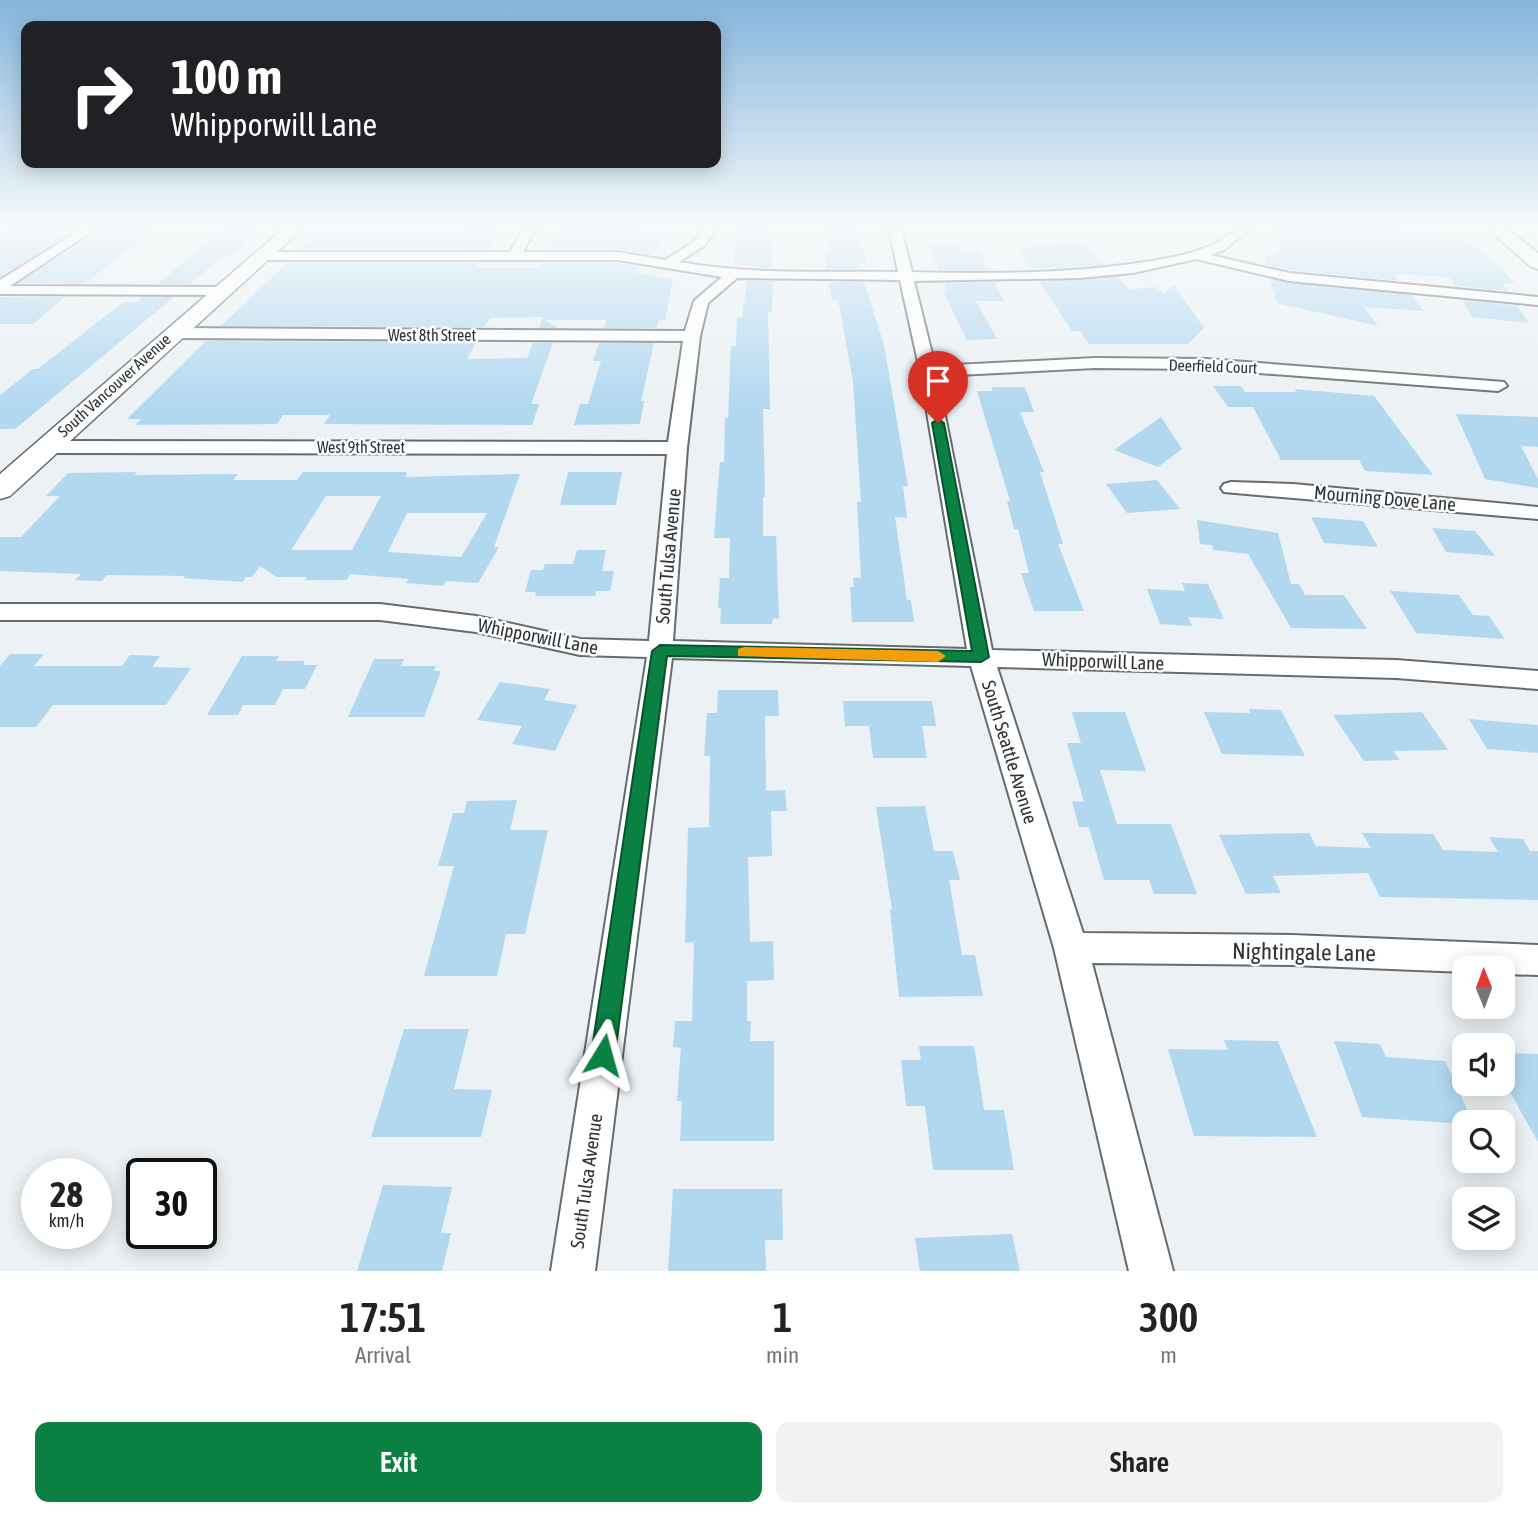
<!DOCTYPE html>
<html lang="en">
<head>
<meta charset="utf-8">
<style>
	body { margin:0; font-family:"Asap Condensed",sans-serif; background:#f2f2f2; color:#222; height:100vh; display:flex; flex-direction:column; font-size:26px; white-space:nowrap }
	* { box-sizing:border-box; margin:0 }
	p { font-size:23px; color:#767676 }
	.icon { flex:none; width:38px; height:38px; fill:none; stroke:currentColor; stroke-width:2; stroke-linecap:round; stroke-linejoin:round }
	.map { position:relative; height:1271px; overflow:hidden }
	.side { display:flex; flex-direction:column; background:#fff; flex:1 }
	.side>* { flex:none }
	.hud { position:absolute; left:21px; top:21px; width:700px; height:147px; border-radius:14px; box-shadow:0 4px 18px #0003; background:#202124; color:#fff; overflow:hidden }
	.needle { width:46px; rotate:359deg }
	.controls { position:absolute; left:1452px; top:956px; display:grid; gap:14px }
	.controls a { display:grid; place-items:center; width:63px; height:63px; border-radius:14px; background:#fff; box-shadow:0 4px 18px #0003; font-size:35px }
	.speed { position:absolute; left:21px; top:1158px; display:flex; gap:14px; font-size:35px; font-weight:700; text-align:center }
	.speed>* { display:grid; place-content:center; width:91px; height:91px; border-radius:50%; background:#fff; box-shadow:0 4px 18px #0003; line-height:1 }
	.speed small { font-size:18px; font-weight:400 }
	.speed .limit { border:4px solid #111; border-radius:10px; background:#fff; color:#111 }
	.pin { position:absolute; display:grid; place-items:center; width:60px; height:60px; color:#fff; margin:-72px -30px; border-radius:50% 50% 50% 0; rotate:-45deg; box-shadow:0 0 7px #0007 }
	.pin .icon { rotate:45deg }
	.me { position:absolute; width:77px; margin:-38px; rotate:8deg; stroke-linejoin:round; filter:drop-shadow(0 0 5px #0008) }
	.turn { display:flex; align-items:center; gap:24px; height:147px; padding:0 35px; font-size:32px }
	.turn .icon { width:91px; height:91px; stroke-width:2.5 }
	.turn b { display:block; font-size:49px; line-height:60px }
	.eta { display:flex; justify-content:space-evenly; align-items:center; height:119px; text-align:center }
	.eta b { font-size:42px; font-weight:600; line-height:49px }
	.primary-button { display:flex; gap:14px; margin-top:auto; padding:14px 35px }
	.primary-button a { flex:1; height:80px; border-radius:14px; background:#0b8043; color:#fff; font-size:28px; font-weight:600; line-height:80px; text-align:center }
	.primary-button a+a { background:#f2f2f2; color:#222 }
	.map>svg:first-child { display:block }
	.building { fill:#b2d8f0; fill-rule:evenodd }
	.lines { fill:none; stroke-linecap:round; stroke-linejoin:round }
	.street-casing { stroke:#666b6e; stroke-width:4 }
	.secondary-casing { stroke:#666b6e; stroke-width:3 }
	.street { fill:#fff; fill-rule:evenodd }
	.secondary { fill:#fff; fill-rule:evenodd }
	.route { fill:#0b8043; stroke:#07532c; stroke-width:2 }
	.slow { fill:#f59e0b }
	.labels { text-anchor:middle; stroke-width:5; stroke-linejoin:round; paint-order:stroke }
	.far-street-label { font-size:16px; fill:#303234; stroke:#fbfdff }
	.street-label { font-size:19px; fill:#303234; stroke:#fbfdff }
	.near-street-label { font-size:23px; fill:#303234; stroke:#fbfdff }
</style>
</head>
<body>
<div class="map">
<svg width="1538" height="1271" viewBox="0 0 1538 1271">
	<rect width="100%" height="100%" fill="#ebf1f4"/>
	<g class="building">
		<path d="M 15,228 L 55,228 L 51,231 L 74,231 L 0,277 L 0,237 Z"/>
		<path d="M 225,228 L 261,229 L 232,256 L 223,256 L 190,284 L 157,284 Z"/>
		<path d="M 736,228 L 770,228 L 772,268 L 733,264 Z"/>
		<path d="M 826,228 L 856,228 L 867,263 L 858,263 L 860,269 L 827,269 L 824,255 L 831,254 Z"/>
		<path d="M 1272,228 L 1340,228 L 1441,234 L 1448,240 L 1466,240 L 1496,263 L 1516,284 L 1502,283 L 1508,291 L 1455,286 L 1449,277 L 1393,274 L 1399,281 L 1289,270 L 1267,265 L 1264,255 L 1277,257 L 1276,251 L 1282,251 Z"/>
		<path d="M 468,229 L 500,229 L 488,249 L 300,249 L 318,232 L 453,233 Z"/>
		<path d="M 98,231 L 155,231 L 83,284 L 19,283 Z"/>
		<path d="M 558,231 L 640,231 L 668,235 L 650,255 L 618,249 L 549,249 Z"/>
		<path d="M 1080,240 L 1105,265 L 1032,269 L 1020,249 Z"/>
		<path d="M 929,245 L 959,245 L 962,251 L 980,250 L 989,270 L 939,270 Z"/>
		<path d="M 287,263 L 480,263 L 476,268 L 539,268 L 542,263 L 618,263 L 640,266 L 634,272 L 673,279 L 665,320 L 659,320 L 657,328 L 604,328 L 606,320 L 545,320 L 558,328 L 539,328 L 543,317 L 490,318 L 485,327 L 221,326 Z"/>
		<path d="M 1117,277 L 1129,289 L 1156,287 L 1164,294 L 1174,285 L 1204,328 L 1188,344 L 1089,344 L 1080,331 L 1072,331 L 1039,281 Z"/>
		<path d="M 1270,279 L 1411,295 L 1424,311 L 1364,307 L 1378,326 L 1277,303 Z"/>
		<path d="M 747,281 L 773,281 L 772,312 L 768,312 L 770,409 L 763,409 L 765,497 L 763,497 L 763,536 L 776,536 L 779,619 L 773,618 L 772,624 L 720,624 L 721,608 L 718,608 L 720,578 L 729,578 L 730,538 L 714,538 L 716,510 L 720,462 L 724,462 L 725,418 L 728,418 L 731,346 L 736,346 L 737,317 L 742,317 Z"/>
		<path d="M 829,282 L 864,282 L 884,345 L 908,486 L 903,486 L 907,518 L 895,517 L 907,600 L 911,600 L 914,622 L 852,622 L 850,587 L 854,587 L 853,578 L 861,578 L 857,502 L 861,502 L 853,381 L 838,300 L 832,300 Z"/>
		<path d="M 995,282 L 1004,301 L 976,301 L 997,339 L 967,340 L 943,291 L 947,291 L 944,283 Z"/>
		<path d="M 0,297 L 65,297 L 33,324 L 0,324 Z"/>
		<path d="M 141,297 L 174,297 L 15,429 L 0,429 L 0,395 L 33,369 L 38,369 L 123,302 L 136,302 Z"/>
		<path d="M 1463,300 L 1517,306 L 1529,323 L 1472,317 Z"/>
		<path d="M 206,341 L 476,342 L 467,359 L 527,358 L 533,343 L 553,343 L 531,404 L 539,404 L 532,425 L 324,424 L 330,415 L 283,415 L 277,424 L 135,425 L 141,419 L 127,419 Z"/>
		<path d="M 599,343 L 654,343 L 641,401 L 644,401 L 640,424 L 574,425 L 580,404 L 588,404 L 601,361 L 593,361 Z"/>
		<path d="M 1213,386 L 1241,386 L 1245,392 L 1297,392 L 1294,389 L 1374,396 L 1433,475 L 1365,471 L 1359,460 L 1281,460 L 1253,407 L 1228,407 Z"/>
		<path d="M 991,387 L 1025,387 L 1034,412 L 1020,412 L 1044,472 L 1040,472 L 1063,544 L 1058,544 L 1084,611 L 1034,611 L 1021,573 L 1029,573 L 1018,529 L 1014,529 L 1007,501 L 1010,501 L 977,391 L 993,391 Z"/>
		<path d="M 1456,414 L 1538,417 L 1538,447 L 1521,446 L 1538,479 L 1538,488 L 1485,479 Z"/>
		<path d="M 1161,417 L 1182,449 L 1158,467 L 1114,450 Z"/>
		<path d="M 137,472 L 134,475 L 238,474 L 233,480 L 297,480 L 303,472 L 407,472 L 405,477 L 520,474 L 494,547 L 499,547 L 478,583 L 446,581 L 443,586 L 406,583 L 409,579 L 350,574 L 347,580 L 305,580 L 307,577 L 277,577 L 260,566 L 252,577 L 246,577 L 243,582 L 183,578 L 185,576 L 107,575 L 102,581 L 75,580 L 81,574 L 0,571 L 0,537 L 21,537 L 60,496 L 46,496 L 68,473 ZM 326,496 L 381,496 L 352,550 L 291,550 ZM 407,513 L 487,513 L 461,557 L 388,552 Z"/>
		<path d="M 568,472 L 622,472 L 616,505 L 560,505 Z"/>
		<path d="M 1157,480 L 1180,509 L 1127,513 L 1106,484 Z"/>
		<path d="M 1311,517 L 1363,521 L 1378,547 L 1324,543 Z"/>
		<path d="M 1197,520 L 1278,533 L 1291,584 L 1299,584 L 1305,595 L 1344,595 L 1367,629 L 1291,628 L 1248,554 L 1213,550 L 1212,545 L 1200,544 Z"/>
		<path d="M 1432,528 L 1475,531 L 1495,556 L 1446,552 Z"/>
		<path d="M 577,550 L 606,550 L 602,571 L 614,571 L 610,591 L 596,591 L 595,596 L 535,596 L 536,592 L 525,592 L 531,570 L 543,570 L 545,564 L 573,564 Z"/>
		<path d="M 1182,583 L 1208,584 L 1224,619 L 1188,617 L 1192,626 L 1160,624 L 1147,589 L 1185,591 Z"/>
		<path d="M 1390,591 L 1459,595 L 1473,615 L 1489,616 L 1505,639 L 1416,633 Z"/>
		<path d="M 10,654 L 44,654 L 34,666 L 122,666 L 130,655 L 160,656 L 152,667 L 191,668 L 166,705 L 53,705 L 36,727 L 0,727 L 0,666 Z"/>
		<path d="M 242,656 L 279,656 L 276,661 L 305,661 L 303,665 L 317,665 L 305,689 L 283,689 L 275,705 L 243,705 L 238,715 L 207,715 Z"/>
		<path d="M 374,659 L 404,659 L 401,666 L 436,666 L 434,671 L 441,671 L 424,717 L 348,717 Z"/>
		<path d="M 500,682 L 550,689 L 544,700 L 577,705 L 555,751 L 512,744 L 522,726 L 477,720 Z"/>
		<path d="M 718,690 L 778,690 L 779,716 L 765,716 L 766,791 L 785,790 L 787,811 L 771,811 L 772,856 L 748,857 L 750,942 L 773,941 L 774,980 L 747,981 L 747,1021 L 751,1021 L 750,1041 L 774,1041 L 774,1141 L 680,1141 L 682,1101 L 677,1101 L 681,1048 L 673,1047 L 675,1021 L 692,1021 L 694,942 L 685,943 L 688,828 L 709,827 L 710,756 L 704,756 L 707,713 L 717,713 Z"/>
		<path d="M 843,701 L 932,701 L 936,726 L 922,726 L 927,758 L 873,758 L 869,726 L 845,726 Z"/>
		<path d="M 1249,709 L 1281,710 L 1305,756 L 1222,754 L 1204,712 L 1250,713 Z"/>
		<path d="M 1072,712 L 1125,712 L 1146,771 L 1100,770 L 1117,824 L 1171,824 L 1197,894 L 1154,894 L 1149,880 L 1104,880 L 1089,827 L 1079,827 L 1072,801 L 1084,802 L 1067,743 L 1081,743 Z"/>
		<path d="M 1422,712 L 1448,750 L 1393,751 L 1400,760 L 1364,761 L 1333,715 Z"/>
		<path d="M 1469,719 L 1538,725 L 1538,753 L 1487,749 Z"/>
		<path d="M 517,800 L 510,830 L 548,830 L 525,934 L 506,934 L 497,976 L 424,976 L 454,866 L 438,866 L 453,813 L 464,813 L 467,801 Z"/>
		<path d="M 925,806 L 934,851 L 953,851 L 960,880 L 949,880 L 962,955 L 975,955 L 983,996 L 899,997 L 890,910 L 892,910 L 876,807 Z"/>
		<path d="M 1309,833 L 1316,846 L 1371,848 L 1362,833 L 1433,834 L 1443,850 L 1498,852 L 1489,837 L 1523,839 L 1530,851 L 1538,851 L 1538,900 L 1380,897 L 1368,873 L 1273,876 L 1281,893 L 1246,894 L 1219,835 Z"/>
		<path d="M 404,1029 L 469,1029 L 454,1089 L 492,1090 L 481,1137 L 371,1137 Z"/>
		<path d="M 1224,1040 L 1278,1041 L 1317,1137 L 1194,1136 L 1168,1049 L 1228,1050 Z"/>
		<path d="M 1334,1041 L 1380,1044 L 1386,1057 L 1445,1061 L 1473,1122 L 1465,1124 L 1362,1117 Z"/>
		<path d="M 919,1046 L 974,1046 L 984,1110 L 1004,1110 L 1014,1170 L 933,1170 L 925,1106 L 906,1106 L 901,1060 L 921,1060 Z"/>
		<path d="M 1503,1053 L 1538,1054 L 1538,1142 L 1503,1080 Z"/>
		<path d="M 383,1185 L 452,1187 L 441,1233 L 451,1233 L 442,1271 L 357,1271 Z"/>
		<path d="M 673,1189 L 782,1189 L 783,1240 L 765,1240 L 766,1271 L 668,1271 Z"/>
		<path d="M 1012,1234 L 1020,1271 L 920,1271 L 915,1238 Z"/>
	</g>
	<g class="lines">
		<defs>
			<g id="street">
				<path d="M 83,228 L 97,228 L 10,286 L 222,287 L 229,291 L 222,295 L 0,294 L 0,280 Z"/>
				<path d="M 524,228 L 536,228 L 523,252 L 618,252 L 665,260 L 695,241 L 704,228 L 716,228 L 704,246 L 679,262 C 752,275 824,271 898,272 L 889,228 L 901,228 L 912,272 C 996,274 1080,274 1163,259 C 1180,256 1198,252 1214,244 C 1228,237 1234,228 1251,228 L 1224,250 L 1210,255 L 1289,273 L 1538,297 L 1538,305 L 1289,281 L 1196,259 L 1133,273 L 1079,278 L 914,281 L 935,366 L 1095,358 L 1206,359 L 1504,382 L 1507,386 L 1498,391 L 1206,369 L 1095,368 L 937,376 L 992,650 L 1396,660 L 1538,671 L 1538,689 L 1396,678 L 997,667 L 1083,933 L 1292,935 L 1538,945 L 1538,975 L 1503,974 L 1503,968 L 1465,968 L 1465,972 L 1292,965 L 1092,963 L 1173,1271 L 1129,1271 L 1054,948 L 971,666 L 672,658 L 595,1271 L 551,1271 L 647,657 L 580,655 L 476,632 L 380,620 L 0,620 L 0,604 L 380,604 L 476,616 L 580,639 L 649,641 L 667,454 L 45,453 L 35,447 L 45,441 L 668,442 L 683,341 L 173,338 L 165,333 L 173,328 L 685,331 L 694,301 L 722,277 L 618,260 L 263,260 L 256,256 L 263,252 L 510,252 ZM 737,278 L 900,280 L 920,371 L 967,649 L 673,641 L 687,448 L 700,336 L 708,303 Z"/>
				<path d="M 1231,482 L 1293,484 L 1538,507 L 1538,519 L 1224,492 L 1221,488 L 1224,484 Z"/>
			</g>
			<g id="secondary">
				<path d="M 284,228 L 303,228 L 10,496 L 0,499 L 0,474 Z"/>
				<path d="M 1487,228 L 1506,228 L 1538,253 L 1538,269 L 1531,267 Z"/>
			</g>
		</defs>
		<use href="#street" class="street-casing"/>
		<use href="#secondary" class="secondary-casing"/>
		<use href="#street" class="street"/>
		<use href="#secondary" class="secondary"/>
	</g>
	<linearGradient id="sky" x2="0" y2="1"><stop stop-color="#84b4dc"/><stop offset="0.56" stop-color="#f6f9fa"/><stop offset="1" stop-color="#f6f9fa" stop-opacity="0"/></linearGradient>
	<rect width="1538" height="405" fill="url(#sky)"/>
	<path class="route" d="M 938,419 L 944,423 L 989,657 L 981,662 L 667,656 L 615,1055 L 612,1064 L 603,1067 L 595,1064 L 591,1055 L 652,651 L 660,645 L 972,651 L 932,423 Z"/>
	<path class="slow" d="M 744,647 L 938,651 L 946,656 L 938,662 L 738,656 L 738,649 Z"/>
	<g class="labels">
		<g class="far-street-label">
			<text x="432" y="341">West 8th Street</text>
			<text transform="translate(1213 366) rotate(2)" y="6">Deerfield Court</text>
			<text transform="translate(114 385) rotate(-42)" y="6">South Vancouver Avenue</text>
			<text x="361" y="453">West 9th Street</text>
		</g>
		<g class="street-label">
			<text transform="translate(1385 498) rotate(5)" y="7">Mourning Dove Lane</text>
			<text transform="translate(668 556) rotate(-85)" y="7">South Tulsa Avenue</text>
			<text transform="translate(538 636) rotate(11)" y="7">Whipporwill Lane</text>
			<text transform="translate(1103 661) rotate(2)" y="7">Whipporwill Lane</text>
			<text transform="translate(1010 752) rotate(73)" y="7">South Seattle Avenue</text>
			<text transform="translate(586 1181) rotate(-82)" y="7">South Tulsa Avenue</text>
		</g>
		<g class="near-street-label">
			<text transform="translate(1304 952) rotate(1)" y="8">Nightingale Lane</text>
		</g>
	</g>
</svg>
<div class="controls">
<a><svg class="needle" viewBox="-14 -14 28 28"><path d="M0-13l5 13h-10z" fill="#e53935"/><path d="M0 13l5-13h-10z" fill="#767676"/></svg></a>
<a><svg class="icon" aria-label="sound" viewBox="0 0 24 24"><path d="M4 9h4l5-4v14l-5-4H4zM17 9q2 3 0 6"/></svg></a>
<a><svg class="icon" aria-label="search" viewBox="0 0 24 24"><circle cx="10" cy="10" r="6"/><path d="M15 15l6 6"/></svg></a>
<a><svg class="icon" aria-label="layers" viewBox="0 0 24 24"><path d="M12 4l9 5-9 5-9-5zM3 14l9 5 9-5"/></svg></a>
</div>
<div class="speed"><div>28<small>km/h</small></div><div class="limit">30</div></div>
<div class="pin" style="left:938px;top:423px;background:#d93025"><svg class="icon" aria-label="arrive" viewBox="0 0 24 24"><path d="M6 21V4h12l-3 4 3 4H6"/></svg></div>
<svg class="me" style="left:603px;top:1055px" viewBox="-20 -20 40 40"><path d="M0-17L14 15 0 8-14 15z" fill="#0b8043" stroke="#fff" stroke-width="4"/></svg>
<div class="hud">
<div class="turn"><svg class="icon" aria-label="right" viewBox="0 0 24 24"><path d="M7 20v-9h11M14 6l5 5-5 5"/></svg><div><b>100 m</b>Whipporwill Lane</div></div>
</div>
</div>
<section class="side">
<div class="eta">
<div><b>17:51</b><p>Arrival</p></div>
<div><b>1</b><p>min</p></div>
<div><b>300</b><p>m</p></div>
</div>
<div class="primary-button"><a>Exit</a><a>Share</a></div>
</section>
</body>
</html>
